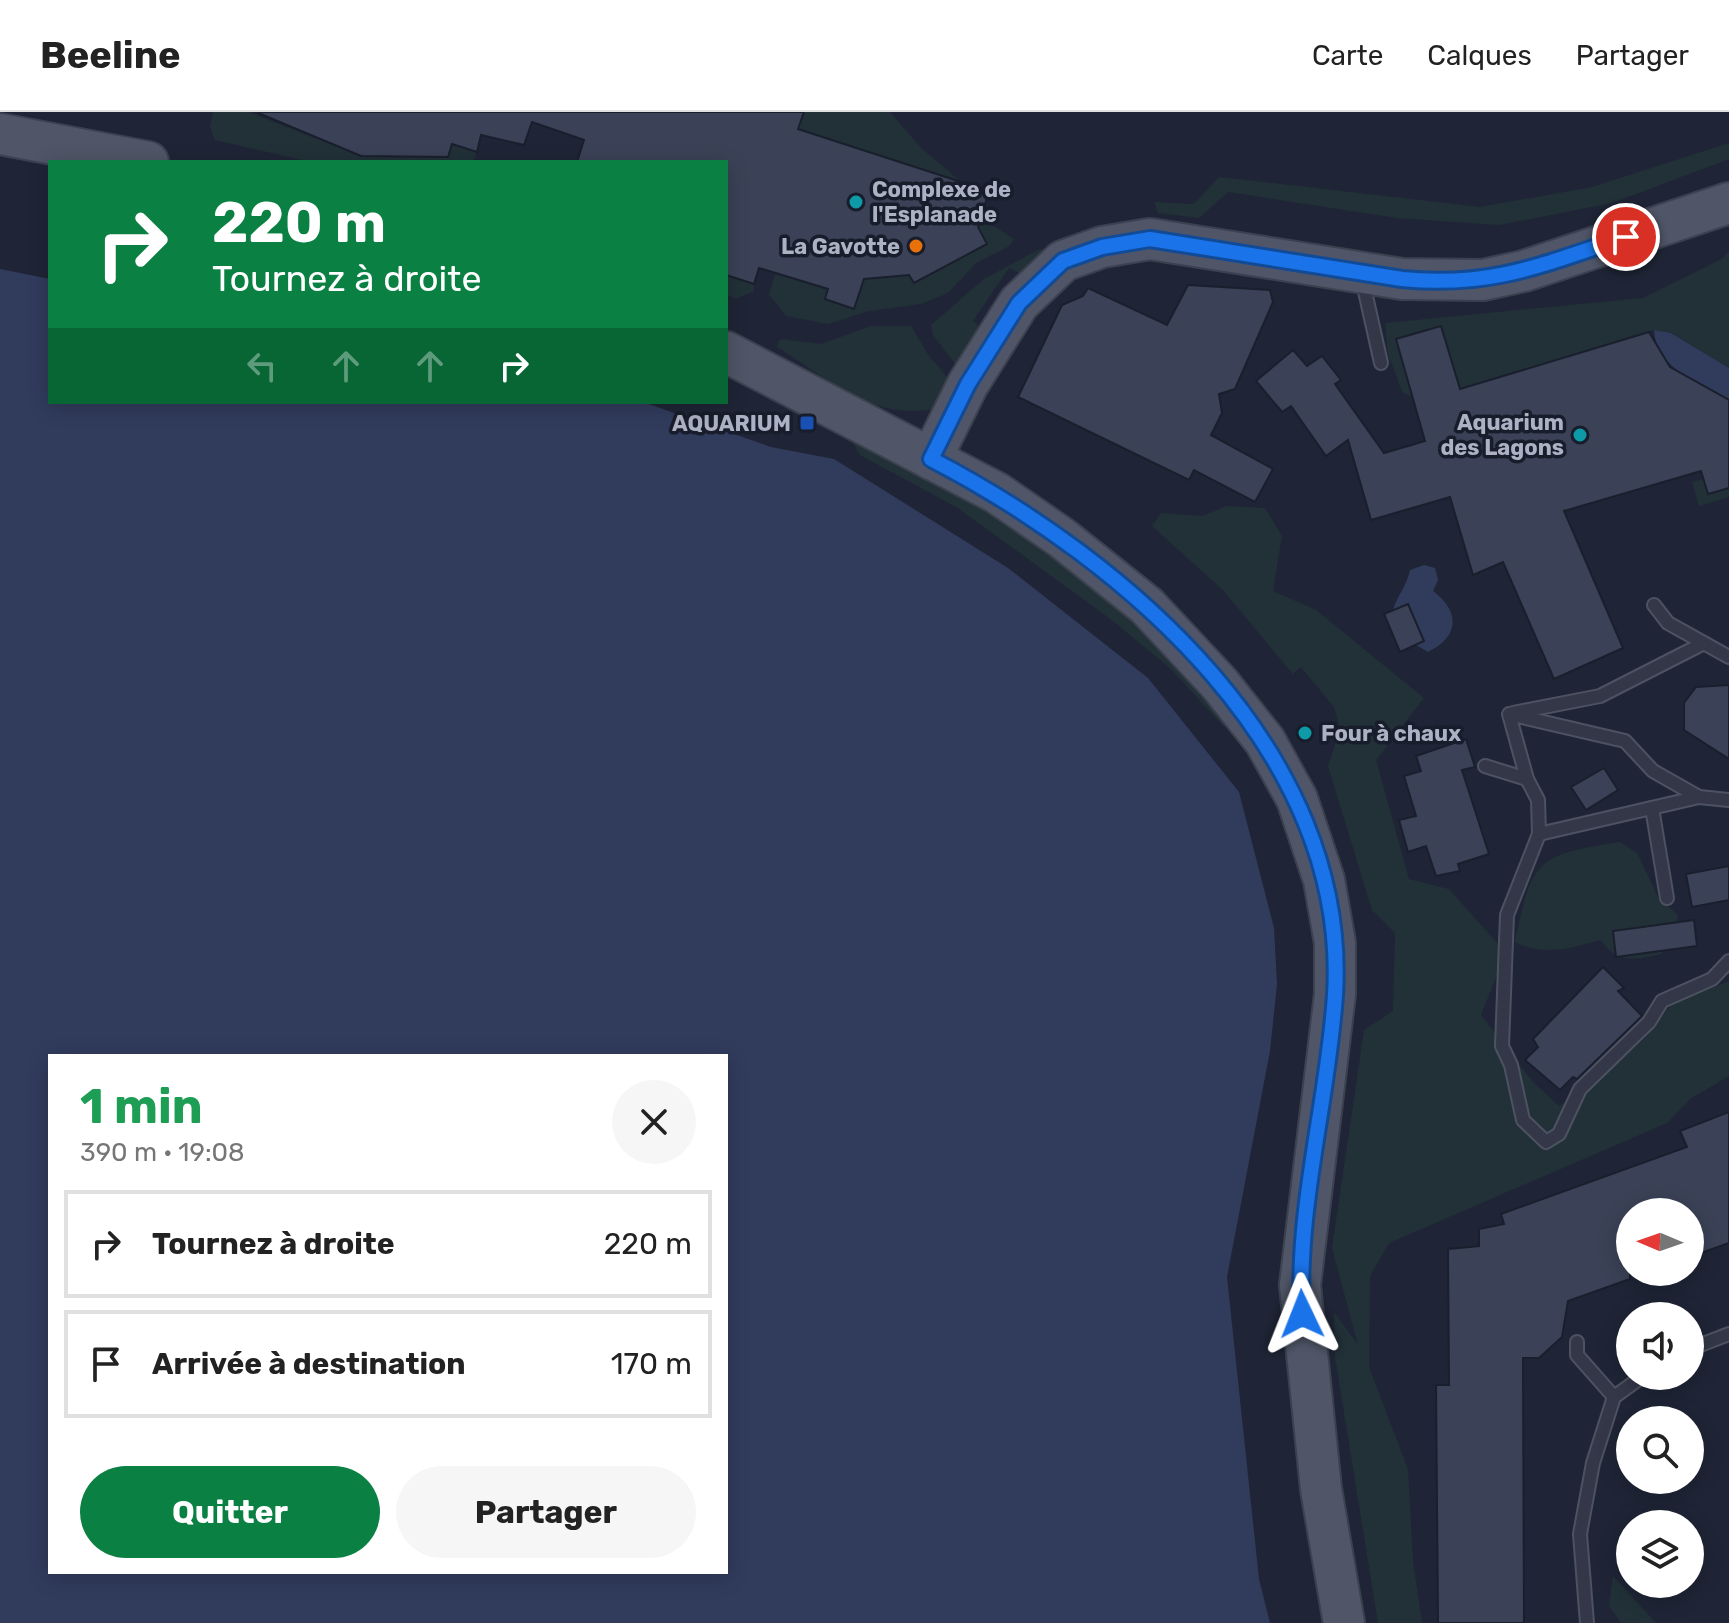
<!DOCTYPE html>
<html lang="fr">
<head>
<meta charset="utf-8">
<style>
	body { margin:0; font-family:Rubik,sans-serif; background:#f6f6f6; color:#222; height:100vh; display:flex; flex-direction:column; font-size:30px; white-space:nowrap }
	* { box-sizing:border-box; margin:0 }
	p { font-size:26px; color:#767676 }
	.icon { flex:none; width:44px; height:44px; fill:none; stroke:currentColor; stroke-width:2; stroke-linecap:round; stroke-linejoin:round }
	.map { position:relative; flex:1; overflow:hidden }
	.panel { position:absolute; left:48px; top:942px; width:680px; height:520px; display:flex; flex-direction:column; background:#fff; border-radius:0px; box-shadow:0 4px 20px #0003 }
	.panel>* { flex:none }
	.top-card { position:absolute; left:48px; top:48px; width:680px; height:244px; border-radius:0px; box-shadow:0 4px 20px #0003; background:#0b8043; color:#fff; overflow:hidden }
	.needle { width:52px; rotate:272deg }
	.buttons { position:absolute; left:1616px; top:1086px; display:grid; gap:16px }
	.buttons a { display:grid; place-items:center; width:88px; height:88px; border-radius:50%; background:#fff; box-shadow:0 4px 20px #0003; font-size:40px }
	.pin { position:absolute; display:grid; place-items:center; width:68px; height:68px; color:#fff; margin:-34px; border:4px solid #fff; border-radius:50%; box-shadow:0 2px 8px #0007 }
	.me { position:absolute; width:88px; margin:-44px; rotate:358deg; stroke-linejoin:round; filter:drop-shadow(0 0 6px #0008) }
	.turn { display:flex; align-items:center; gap:28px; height:168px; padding:0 32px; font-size:36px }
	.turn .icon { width:104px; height:104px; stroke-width:2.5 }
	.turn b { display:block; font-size:56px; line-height:68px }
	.lanes { display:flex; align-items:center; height:76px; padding:0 32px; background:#0003; justify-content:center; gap:40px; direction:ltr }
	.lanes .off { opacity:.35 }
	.round { display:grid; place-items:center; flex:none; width:84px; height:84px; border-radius:42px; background:#f6f6f6 }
	.summary { display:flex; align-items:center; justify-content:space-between; height:136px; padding:0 32px }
	h1 { font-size:48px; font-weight:700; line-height:60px; color:#1e9e55 }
	.action { display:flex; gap:16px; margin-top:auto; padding:16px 32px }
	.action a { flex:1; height:92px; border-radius:48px; background:#0b8043; color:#fff; font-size:32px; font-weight:700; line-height:92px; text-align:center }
	.action a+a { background:#f6f6f6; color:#222 }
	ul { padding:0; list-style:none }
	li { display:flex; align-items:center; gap:24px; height:108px; margin:0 16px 12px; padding:0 16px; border:4px solid #e0e0e0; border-radius:0px }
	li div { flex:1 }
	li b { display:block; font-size:30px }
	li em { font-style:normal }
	header { display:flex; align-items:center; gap:48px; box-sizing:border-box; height:112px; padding:0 40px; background:#fff; border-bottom:2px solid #e0e0e0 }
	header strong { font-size:38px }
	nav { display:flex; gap:44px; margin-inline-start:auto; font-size:28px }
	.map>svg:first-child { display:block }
	.green { fill:#213137 }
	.water { fill:#313b5c; fill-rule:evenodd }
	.building { fill:#3b4257; stroke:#1a1f2d; stroke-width:2 }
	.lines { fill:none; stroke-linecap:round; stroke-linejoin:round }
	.lane-casing { stroke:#4d5262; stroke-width:16 }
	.primary-casing { stroke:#3c4150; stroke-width:44 }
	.lane { stroke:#333747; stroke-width:12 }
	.primary { stroke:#505667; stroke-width:40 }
	.route-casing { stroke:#114b97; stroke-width:20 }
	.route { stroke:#1a73e8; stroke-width:14 }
	.culture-dot { fill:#0f9aa8; stroke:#181d2b; stroke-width:3 }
	.food-dot { fill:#e8710a; stroke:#181d2b; stroke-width:3 }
	.transit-dot { fill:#1a4fb4; stroke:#181d2b; stroke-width:3 }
	.labels { text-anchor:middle; stroke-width:7; stroke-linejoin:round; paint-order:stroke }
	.poi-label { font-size:22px; font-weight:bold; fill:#acb1c4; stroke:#181d2b; text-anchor:end }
</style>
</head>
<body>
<header>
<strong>Beeline</strong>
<nav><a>Carte</a><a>Calques</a><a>Partager</a></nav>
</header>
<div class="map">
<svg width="1729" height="1511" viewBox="0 0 1729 1511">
	<rect width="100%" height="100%" fill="#1f2536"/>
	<g class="green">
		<path d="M 213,0 L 248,0 L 361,44 L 448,45 L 452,32 L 477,40 L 473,50 L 310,50 L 215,28 L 210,15 Z"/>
		<path d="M 804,0 L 890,0 L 921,36 L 961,70 L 788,14 Z"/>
		<path d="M 1729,31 L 1729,47 L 1612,91 L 1499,113 L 1397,106 L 1228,80 L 1199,106 L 1158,101 L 1154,90 L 1194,92 L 1219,65 L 1480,95 L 1592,75 Z"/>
		<path d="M 981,106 L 1014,127 L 1009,134 L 976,151 L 948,181 L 921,192 L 869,199 L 828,212 L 786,204 L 769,182 L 783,139 L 828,177 L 826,187 L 854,197 L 864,167 L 904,163 L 903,154 L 915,171 L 986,132 L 975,109 Z"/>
		<path d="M 1040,137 L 1048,140 L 1025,164 L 1009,156 L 973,209 L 985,219 L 959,257 L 933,223 L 931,213 L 984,167 Z"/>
		<path d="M 1729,139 L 1729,256 L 1672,221 L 1654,218 L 1421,288 L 1403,281 L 1388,243 L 1385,211 L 1643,186 L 1722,147 Z"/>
		<path d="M 726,163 L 754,172 L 754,179 L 736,187 L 726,182 Z"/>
		<path d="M 871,214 L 911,214 L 929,244 L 954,273 L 938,296 C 873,311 830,267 777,235 L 780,227 L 821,232 Z"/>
		<path d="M 842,312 L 966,382 L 1117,489 L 1233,613 L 1223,614 L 1171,557 L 1113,509 L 958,396 L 860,343 Z"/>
		<path d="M 1704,367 L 1709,382 L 1729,376 L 1729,385 L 1699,394 L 1692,370 Z"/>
		<path d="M 1226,394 L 1265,396 L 1282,424 L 1273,479 L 1316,498 L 1424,586 L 1376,648 L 1409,767 L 1449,777 L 1506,841 L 1481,903 L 1533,970 L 1559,994 L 1602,965 L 1644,927 L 1672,892 L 1729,869 L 1729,964 L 1690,987 L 1667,1011 L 1389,1131 L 1370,1164 L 1369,1255 L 1408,1357 L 1413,1449 L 1422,1511 L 1378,1511 L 1335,1245 L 1334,1200 L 1358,1233 L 1332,1136 L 1364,918 L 1393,899 L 1395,821 L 1372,798 L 1328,654 L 1340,617 L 1334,595 L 1301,555 L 1293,562 L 1222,477 L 1152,414 L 1161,401 L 1203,404 Z"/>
		<path d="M 1620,730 L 1637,741 L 1659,787 L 1678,803 L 1675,823 L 1661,842 C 1636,848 1616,852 1601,828 C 1569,836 1546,845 1515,830 C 1532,747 1537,743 1620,730 Z"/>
		<path d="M 1613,1464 L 1656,1511 L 1621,1511 L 1609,1494 Z"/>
	</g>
	<g class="water">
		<path d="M 0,157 L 50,167 L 50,290 L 643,290 L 771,335 L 834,347 L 1008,456 L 1148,566 L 1239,680 L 1274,816 L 1277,872 L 1270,939 L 1227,1165 L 1259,1467 L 1270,1511 L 0,1511 ZM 50,944 L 726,944 L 726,1460 L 50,1460 Z"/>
		<path d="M 1654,218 L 1671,221 L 1729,256 L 1729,288 C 1700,271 1656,257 1654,218 Z"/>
		<path d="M 1424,453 L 1435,456 L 1438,468 L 1433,479 C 1461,500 1459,525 1428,540 L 1416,533 L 1424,529 L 1408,492 L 1393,498 C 1398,482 1406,476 1410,458 Z"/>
	</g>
	<g class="building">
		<path d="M 256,0 L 804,0 L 798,17 L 989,79 L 978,115 L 987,132 L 914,171 L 909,163 L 864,167 L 854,197 L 825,187 L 828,177 L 759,156 L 754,172 L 726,163 L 726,50 L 577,50 L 584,28 L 532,10 L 524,33 L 481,23 L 477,40 L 452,32 L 448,45 L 361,44 Z"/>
		<path d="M 1188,173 L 1270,178 L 1273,190 L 1235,277 L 1219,282 L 1222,301 L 1211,323 L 1273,357 L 1255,390 L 1194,358 L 1189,368 L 1018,285 L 1062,193 L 1083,184 L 1088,176 L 1167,213 Z"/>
		<path d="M 1441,214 L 1460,277 L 1649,220 L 1670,255 L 1729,288 L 1729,376 L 1708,382 L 1701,359 L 1564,399 L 1623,536 L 1554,567 L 1503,450 L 1473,463 L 1450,385 L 1371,408 L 1348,328 L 1326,344 L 1291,294 L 1282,300 L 1256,269 L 1293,238 L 1307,254 L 1322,244 L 1341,268 L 1335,272 L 1384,341 L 1425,329 L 1396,227 Z"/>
		<path d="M 1408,492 L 1424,529 L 1400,540 L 1384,502 Z"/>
		<path d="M 1729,573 L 1729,647 L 1684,618 L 1684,591 L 1696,575 Z"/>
		<path d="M 1466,627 L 1475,655 L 1462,658 L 1489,742 L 1458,752 L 1460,759 L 1436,764 L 1426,734 L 1408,740 L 1399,708 L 1416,704 L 1404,664 L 1421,659 L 1416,644 Z"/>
		<path d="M 1604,656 L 1618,678 L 1586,698 L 1571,675 Z"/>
		<path d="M 1729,754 L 1729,788 L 1692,795 L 1686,762 Z"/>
		<path d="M 1694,808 L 1697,834 L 1616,845 L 1613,819 Z"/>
		<path d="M 1603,855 L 1624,876 L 1618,879 L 1642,904 L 1577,967 L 1573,965 L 1560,978 L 1525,948 L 1538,935 L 1533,927 Z"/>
		<path d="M 1729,1000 L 1729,1131 L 1690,1145 L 1690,1100 L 1630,1100 L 1630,1167 L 1568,1189 L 1562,1225 L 1539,1246 L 1523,1246 L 1524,1511 L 1438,1511 L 1436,1273 L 1449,1273 L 1448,1137 L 1479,1134 L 1479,1117 L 1504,1112 L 1501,1102 L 1687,1035 L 1680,1019 Z"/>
	</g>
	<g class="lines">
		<defs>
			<g id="lane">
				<path d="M 1362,166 L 1381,251"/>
				<path d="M 1654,493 L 1668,511 L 1729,545"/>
				<path d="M 1513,601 L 1600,584 L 1704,531"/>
				<path d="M 1485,654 L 1527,667"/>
				<path d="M 1729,688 L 1699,685 L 1653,659 L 1625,629 L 1509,602 L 1527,667 L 1538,688 L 1539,722 L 1507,803 L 1502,934 L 1511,953 L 1523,1008 L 1546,1030 L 1559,1022 L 1580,977 L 1649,910 L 1662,889 L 1712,867 L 1729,849"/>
				<path d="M 1652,696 L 1667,786"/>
				<path d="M 1539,722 L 1699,685"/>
				<path d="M 1577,1230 L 1577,1243 L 1614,1285"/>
				<path d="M 1690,1237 L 1729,1222"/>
				<path d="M 1587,1511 L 1580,1422 L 1593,1351 L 1614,1285 L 1643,1264"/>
			</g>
			<g id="primary">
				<path d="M 0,22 L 148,50"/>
				<path d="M 726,240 L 997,381 L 1062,426 L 1147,494 L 1219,571 L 1265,629 L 1297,687 L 1324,768 L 1335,831 L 1335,882 L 1300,1173 L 1321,1377 L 1344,1511"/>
				<path d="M 931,347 L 968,272 L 1019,191 L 1063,149 L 1102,135 L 1150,127 L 1402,167 L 1483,168 L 1524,159 L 1729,91"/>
			</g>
		</defs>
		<use href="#lane" class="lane-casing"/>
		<use href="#primary" class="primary-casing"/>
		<use href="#lane" class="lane"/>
		<use href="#primary" class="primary"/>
	</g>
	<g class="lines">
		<defs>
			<path id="route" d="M 1302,1202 C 1296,1096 1328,989 1335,883 C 1350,640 1127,449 931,347 L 968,272 L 1019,191 L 1063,149 L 1102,135 L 1150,127 L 1402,167 C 1491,176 1544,152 1626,125"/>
		</defs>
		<use href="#route" class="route-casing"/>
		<use href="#route" class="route"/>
	</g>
	<g class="culture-dot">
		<circle cx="856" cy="90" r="8"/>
		<circle cx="1580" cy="323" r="8"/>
		<circle cx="1305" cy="621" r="8"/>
	</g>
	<circle class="food-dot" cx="916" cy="134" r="8"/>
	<rect class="transit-dot" x="799" y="303" width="16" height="16" rx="4"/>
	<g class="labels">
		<g class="poi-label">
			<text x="872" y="85" text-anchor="start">Complexe de<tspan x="872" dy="25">l'Esplanade</tspan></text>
			<text x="900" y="142">La Gavotte</text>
			<text x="1564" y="318">Aquarium<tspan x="1564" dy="25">des Lagons</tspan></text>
			<text x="791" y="319">AQUARIUM</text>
			<text x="1321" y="629" text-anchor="start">Four à chaux</text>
		</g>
	</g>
</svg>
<div class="buttons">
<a><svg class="needle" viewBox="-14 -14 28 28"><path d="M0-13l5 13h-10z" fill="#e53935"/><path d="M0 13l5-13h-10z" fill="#767676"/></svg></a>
<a><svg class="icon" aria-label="sound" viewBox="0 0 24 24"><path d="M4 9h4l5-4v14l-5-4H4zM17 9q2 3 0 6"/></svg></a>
<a><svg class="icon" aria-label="search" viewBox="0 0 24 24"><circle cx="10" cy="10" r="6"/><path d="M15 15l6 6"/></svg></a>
<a><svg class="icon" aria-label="layers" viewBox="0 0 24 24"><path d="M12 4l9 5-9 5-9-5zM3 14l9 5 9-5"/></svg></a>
</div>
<div class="pin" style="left:1626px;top:125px;background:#d93025"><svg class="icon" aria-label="arrive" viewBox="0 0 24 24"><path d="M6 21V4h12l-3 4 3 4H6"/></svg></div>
<svg class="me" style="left:1302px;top:1202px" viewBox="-20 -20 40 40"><path d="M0-17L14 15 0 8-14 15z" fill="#1a73e8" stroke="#fff" stroke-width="4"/></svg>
<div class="top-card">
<div class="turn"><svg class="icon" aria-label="right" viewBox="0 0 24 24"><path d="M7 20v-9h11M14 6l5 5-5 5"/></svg><div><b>220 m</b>Tournez à droite</div></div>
<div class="lanes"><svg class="icon off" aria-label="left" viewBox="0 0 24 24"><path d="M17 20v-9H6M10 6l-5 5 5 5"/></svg><svg class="icon off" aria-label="ahead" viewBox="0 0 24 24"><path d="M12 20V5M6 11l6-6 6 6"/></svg><svg class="icon off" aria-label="ahead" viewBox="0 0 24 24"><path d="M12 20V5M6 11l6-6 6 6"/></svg><svg class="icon" aria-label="right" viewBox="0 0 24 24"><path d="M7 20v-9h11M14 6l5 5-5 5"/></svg></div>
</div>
<section class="panel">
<div class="summary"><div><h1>1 min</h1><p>390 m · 19:08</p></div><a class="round"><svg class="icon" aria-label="close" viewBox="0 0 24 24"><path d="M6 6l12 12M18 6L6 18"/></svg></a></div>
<ul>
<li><svg class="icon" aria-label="right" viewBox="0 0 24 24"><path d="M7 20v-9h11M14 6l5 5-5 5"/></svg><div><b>Tournez à droite</b></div><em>220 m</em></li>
<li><svg class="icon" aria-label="arrive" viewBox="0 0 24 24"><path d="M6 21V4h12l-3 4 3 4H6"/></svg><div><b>Arrivée à destination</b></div><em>170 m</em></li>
</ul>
<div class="action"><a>Quitter</a><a>Partager</a></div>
</section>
</div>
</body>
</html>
